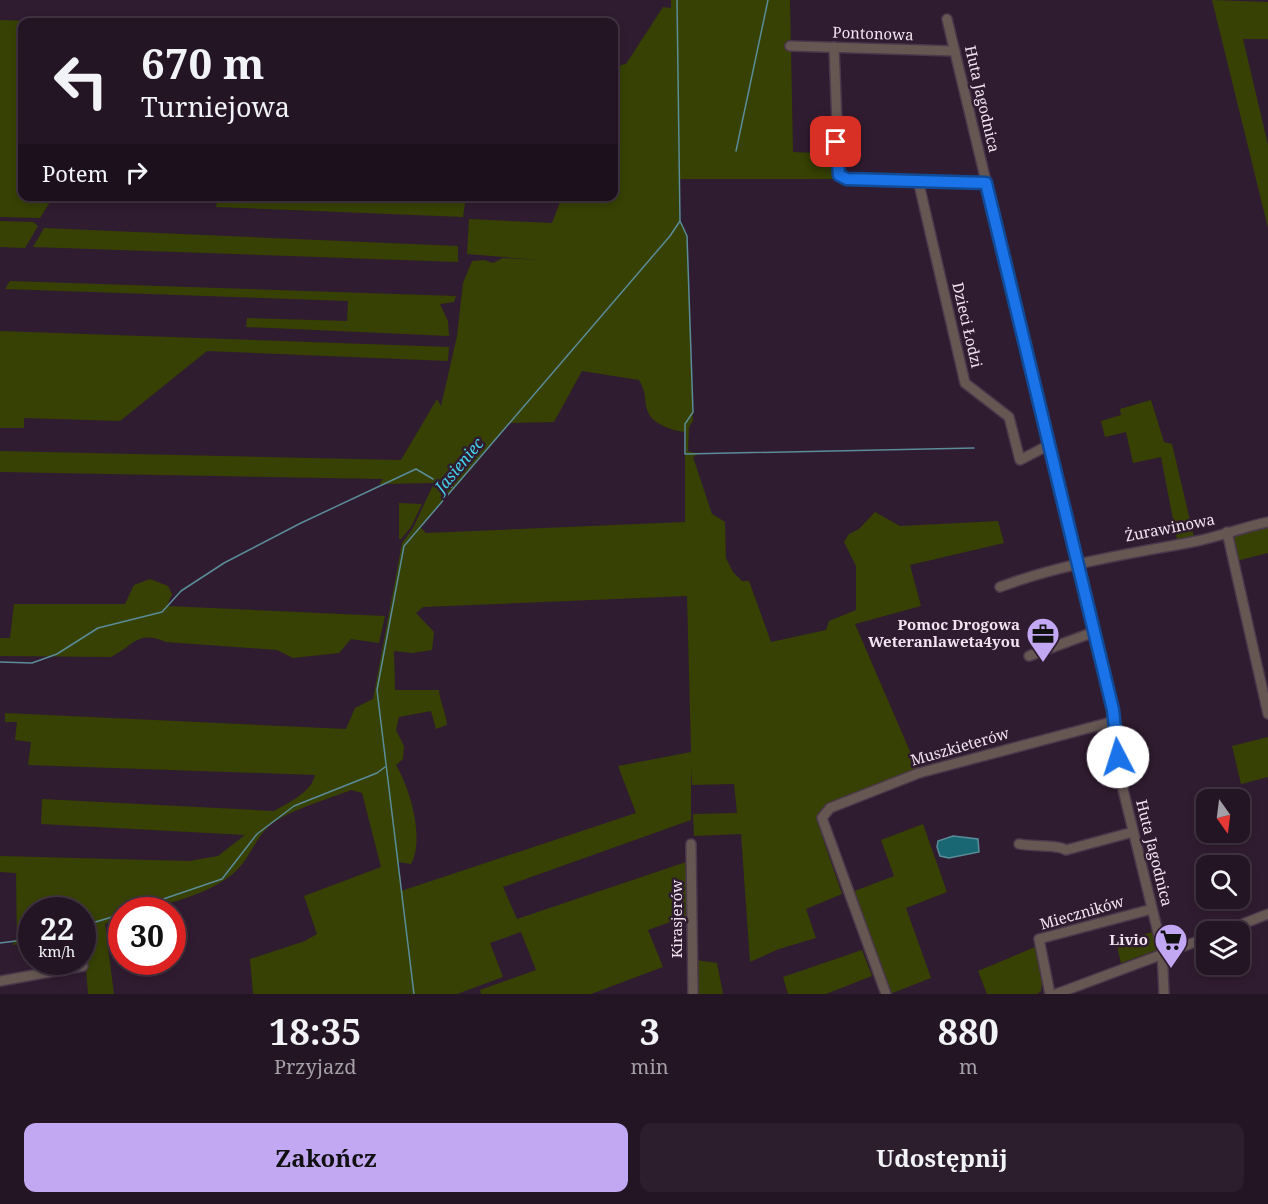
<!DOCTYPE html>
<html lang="pl">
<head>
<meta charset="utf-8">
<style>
	body { margin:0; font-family:"Noto Serif",serif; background:#2c1e2c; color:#f1f3f6; height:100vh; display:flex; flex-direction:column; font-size:22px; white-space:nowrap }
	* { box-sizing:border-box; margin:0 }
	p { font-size:20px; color:#a39fa6 }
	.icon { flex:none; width:33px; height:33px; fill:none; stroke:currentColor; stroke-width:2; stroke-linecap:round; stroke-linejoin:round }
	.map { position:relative; height:994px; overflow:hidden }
	.side { display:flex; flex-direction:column; background:#241524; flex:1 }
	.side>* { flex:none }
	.top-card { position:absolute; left:18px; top:18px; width:600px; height:183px; border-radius:12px; box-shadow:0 3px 9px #0003,0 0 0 2px #413441; background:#241524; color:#f1f3f6; overflow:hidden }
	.needle { width:39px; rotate:166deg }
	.controls { position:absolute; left:1196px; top:789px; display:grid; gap:12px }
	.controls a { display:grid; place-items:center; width:54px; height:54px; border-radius:12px; background:#241524; box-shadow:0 3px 9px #0003,0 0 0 2px #413441; font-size:30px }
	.speed { position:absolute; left:18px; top:897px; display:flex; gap:12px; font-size:30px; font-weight:700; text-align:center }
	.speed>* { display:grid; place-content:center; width:78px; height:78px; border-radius:50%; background:#241524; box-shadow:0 3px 9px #0003,0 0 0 2px #413441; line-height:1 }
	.speed small { font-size:15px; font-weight:400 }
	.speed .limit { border:9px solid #d22; background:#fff; color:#111 }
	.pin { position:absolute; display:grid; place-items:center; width:51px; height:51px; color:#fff; margin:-26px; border-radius:12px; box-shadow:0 3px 9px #0006 }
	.me { position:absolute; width:66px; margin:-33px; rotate:355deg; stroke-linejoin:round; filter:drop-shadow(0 0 4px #0008) }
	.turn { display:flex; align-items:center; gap:21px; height:126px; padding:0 24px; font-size:27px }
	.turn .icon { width:78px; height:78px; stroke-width:2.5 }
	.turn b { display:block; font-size:42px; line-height:51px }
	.then { display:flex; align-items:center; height:57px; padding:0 24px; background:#0003; gap:12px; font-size:22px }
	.eta { display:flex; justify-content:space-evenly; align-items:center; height:102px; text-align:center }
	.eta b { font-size:36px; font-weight:700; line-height:42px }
	.primary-button { display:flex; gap:12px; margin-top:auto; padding:12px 24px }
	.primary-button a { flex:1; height:69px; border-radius:12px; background:#c2a7f2; color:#111; font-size:24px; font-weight:700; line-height:69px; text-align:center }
	.primary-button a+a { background:#2c1e2c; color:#f1f3f6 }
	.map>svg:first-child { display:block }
	.green { fill:#364103; fill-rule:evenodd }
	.water { fill:#196773; stroke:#5a8c99; stroke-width:1.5 }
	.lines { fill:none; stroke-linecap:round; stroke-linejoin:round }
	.stream { stroke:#5a8c99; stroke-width:1.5 }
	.minor-casing { stroke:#4b384b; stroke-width:12 }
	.minor { stroke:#665753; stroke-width:9 }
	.route-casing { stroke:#114b97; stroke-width:15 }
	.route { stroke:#1a73e8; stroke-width:10 }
	.labels { text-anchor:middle; stroke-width:5; stroke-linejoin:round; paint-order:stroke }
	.street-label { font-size:15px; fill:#f2e4f1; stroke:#301c30 }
	.poi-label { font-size:15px; font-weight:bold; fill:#f2e4f1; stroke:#301c30; text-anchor:end }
	.water-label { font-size:16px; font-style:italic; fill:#44d4eb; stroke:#301c30 }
</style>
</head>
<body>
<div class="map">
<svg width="1268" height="994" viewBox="0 0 1268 994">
	<rect width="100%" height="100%" fill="#301c30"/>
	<g class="green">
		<path d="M 671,0 L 790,0 L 793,152 L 833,154 L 835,179 L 679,179 L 680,221 L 687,236 L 693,421 L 689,427 L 688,451 L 698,454 L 693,457 L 712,514 L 725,522 L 726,558 L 733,572 L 742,581 L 749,581 L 771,642 L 826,630 L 829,621 L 856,610 L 856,566 L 844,542 L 849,534 L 859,529 L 875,512 L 900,526 L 998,521 L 1004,543 L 910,565 L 921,606 L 855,624 L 918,770 L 819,818 L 822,836 L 842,894 L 806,909 L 816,938 L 779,949 L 750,962 L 741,834 L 694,836 L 693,814 L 737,813 L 734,784 L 692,785 L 691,766 L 691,820 L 503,887 L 517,919 L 692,860 L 692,914 L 648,930 L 663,967 L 591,994 L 481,994 L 480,990 L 536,970 L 521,932 L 490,943 L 503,977 L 457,994 L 253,994 L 250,959 L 305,941 L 317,934 L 304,896 L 381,867 L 362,793 L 351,790 C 329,799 284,811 267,828 C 255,840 249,858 237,870 C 213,894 155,910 122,910 L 121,918 L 105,924 L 114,994 L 88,994 L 85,957 L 83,960 L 82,910 L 32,910 L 31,943 L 12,945 L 17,939 L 16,873 L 0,872 L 0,856 L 189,861 L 218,856 L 245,835 L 41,824 L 42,799 L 274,811 C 288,803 312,792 315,775 L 28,765 L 31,742 L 15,740 L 17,722 L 5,722 L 5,713 L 346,729 L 355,708 L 373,699 L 402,543 L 413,528 L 434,483 L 379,484 L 383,479 L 0,472 L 0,451 L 401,460 L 437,399 L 441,406 L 457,336 L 463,283 L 472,261 L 484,260 L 493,263 L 503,258 L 539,260 L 467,254 L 469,219 L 552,223 L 562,197 L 614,196 L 616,71 L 621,65 L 626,64 L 663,7 L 671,8 ZM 582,371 L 639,380 C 648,396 643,398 648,412 C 652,424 674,431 685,432 L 685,522 L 426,533 L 420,527 L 509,423 L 554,422 ZM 687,596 L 691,752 L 618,766 L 636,813 L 401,891 L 398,862 L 411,864 C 425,838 410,789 396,765 L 403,759 L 404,746 L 396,730 L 399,717 L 431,711 L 436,729 L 447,725 C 446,712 440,703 439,690 L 395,690 L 394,651 L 412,653 L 432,650 L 434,632 L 416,613 L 423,607 Z"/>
		<path d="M 1212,0 L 1268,2 L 1268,39 L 1243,39 L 1268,145 L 1268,228 Z"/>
		<path d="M 0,20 L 59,22 L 22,22 L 22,196 L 53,197 L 40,218 L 0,217 Z"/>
		<path d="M 218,196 L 466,196 L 466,197 L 463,217 L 216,207 Z"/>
		<path d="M 0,221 L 33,222 L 38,226 L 25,248 L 0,247 Z"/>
		<path d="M 44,228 L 458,246 L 458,262 L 33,247 Z"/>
		<path d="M 10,281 L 456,296 L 454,302 L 440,304 L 448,321 L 449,336 L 246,327 L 247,318 L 347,321 L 348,301 L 5,289 Z"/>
		<path d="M 0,331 L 449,347 L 448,361 L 207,351 L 120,421 L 24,418 L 24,428 L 0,428 Z"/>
		<path d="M 1151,400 L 1164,442 L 1172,444 L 1194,537 L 1177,540 L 1161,457 L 1133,463 L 1126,432 L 1105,437 L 1101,421 L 1121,415 L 1120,409 Z"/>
		<path d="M 399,503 L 422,504 L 411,527 L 401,539 L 399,539 Z"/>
		<path d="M 1268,524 L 1268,553 L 1236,561 L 1231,540 L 1235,532 Z"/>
		<path d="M 150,579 L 168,586 L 172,594 L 167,606 L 385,616 L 379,643 L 351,639 L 339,653 L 293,658 L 277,650 L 166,642 C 137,630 135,645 111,657 L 0,656 L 0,638 L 10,638 L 14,604 L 125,604 L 134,585 Z"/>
		<path d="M 1268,737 L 1268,777 L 1241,784 L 1232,746 Z"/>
		<path d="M 923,824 L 947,892 L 906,908 L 931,978 L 890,994 L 852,892 L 894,876 L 881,840 Z"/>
		<path d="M 1153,932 L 1157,950 L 1121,963 L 1116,942 Z"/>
		<path d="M 1035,947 L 1042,981 L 1041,991 L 1037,994 L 987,994 L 978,971 Z"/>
		<path d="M 862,950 L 872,976 L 826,994 L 788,994 L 783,977 Z"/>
		<path d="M 695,960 L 717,963 L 723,994 L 696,994 Z"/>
	</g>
	<path class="water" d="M 953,836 L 978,839 L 979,852 L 949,858 L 940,856 L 937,847 L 938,841 Z"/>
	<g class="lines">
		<g class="stream">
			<path d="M 736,151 L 768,0"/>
			<path d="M 680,221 L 687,236 L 693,412 L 685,424 L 685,454 L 974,448"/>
			<path d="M 436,481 L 443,486 L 452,487"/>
			<path d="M 0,662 L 32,663 L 57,654 L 98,628 L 162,612 L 181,591 L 224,563 L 301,523 L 416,469 L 433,479"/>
			<path d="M 131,910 L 222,879 L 257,834 L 294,806 L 377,773 L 385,767"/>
			<path d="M 82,926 L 122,914"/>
			<path d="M 0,943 L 32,939"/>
			<path d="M 414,994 L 377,690 L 404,546 L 670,236 L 680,221 L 677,0"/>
		</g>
		<defs>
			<g id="minor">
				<path d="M 947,19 L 1113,710 L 1120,777 L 1162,949 L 1164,994"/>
				<path d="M 790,46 L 955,51"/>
				<path d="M 834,47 L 839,175 L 847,179 L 986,183"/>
				<path d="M 918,180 L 965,383 L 1009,417 L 1020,460 L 1049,445"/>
				<path d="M 1227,532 L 1268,714"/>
				<path d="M 1000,587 C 1064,563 1130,554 1197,541 C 1221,536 1244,527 1268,522"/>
				<path d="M 1029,656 L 1094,632"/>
				<path d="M 691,844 L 693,994"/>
				<path d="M 1019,844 C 1033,847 1057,844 1066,850 L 1133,832"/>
				<path d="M 1222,932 L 1268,914"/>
				<path d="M 0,981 L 83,966"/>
				<path d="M 886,994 L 822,818 L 830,808 L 919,773 L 1115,721"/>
				<path d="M 1050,994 L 1039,939 L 1152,909"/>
				<path d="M 1056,994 L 1206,938"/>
			</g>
		</defs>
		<use href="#minor" class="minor-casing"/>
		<use href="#minor" class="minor"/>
	</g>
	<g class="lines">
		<defs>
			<path id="route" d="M 836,142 L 839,175 L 847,179 L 986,183 L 1113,710 L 1118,757"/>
		</defs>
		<use href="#route" class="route-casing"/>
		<use href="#route" class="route"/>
	</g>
	<defs>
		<symbol id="office-pin" viewBox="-11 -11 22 30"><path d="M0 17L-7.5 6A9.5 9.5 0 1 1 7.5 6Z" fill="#c2a7f2" stroke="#301c30"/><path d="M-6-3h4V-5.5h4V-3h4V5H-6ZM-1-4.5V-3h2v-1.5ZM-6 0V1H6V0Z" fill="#111"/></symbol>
		<symbol id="supermarket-pin" viewBox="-11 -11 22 30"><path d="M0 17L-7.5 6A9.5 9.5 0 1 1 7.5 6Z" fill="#c2a7f2" stroke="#301c30"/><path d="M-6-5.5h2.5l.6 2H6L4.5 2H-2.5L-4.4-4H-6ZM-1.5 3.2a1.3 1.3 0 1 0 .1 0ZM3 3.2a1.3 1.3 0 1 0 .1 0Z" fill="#111"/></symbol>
	</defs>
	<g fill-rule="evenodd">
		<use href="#office-pin" x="1024" y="615" width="38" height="52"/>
		<use href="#supermarket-pin" x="1152" y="921" width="38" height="52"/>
	</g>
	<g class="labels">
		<g class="street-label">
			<text transform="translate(873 34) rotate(2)" y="5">Pontonowa</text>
			<text transform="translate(982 99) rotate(77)" y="5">Huta Jagodnica</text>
			<text transform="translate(967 325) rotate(77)" y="5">Dzieci Łodzi</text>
			<text transform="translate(1170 528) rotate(-11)" y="5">Żurawinowa</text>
			<text transform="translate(960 747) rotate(-16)" y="5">Muszkieterów</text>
			<text transform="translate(1154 853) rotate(76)" y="5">Huta Jagodnica</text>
			<text transform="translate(1082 913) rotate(-16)" y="5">Mieczników</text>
			<text transform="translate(677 919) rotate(-90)" y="5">Kirasjerów</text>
		</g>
		<g class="poi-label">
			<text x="1020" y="630">Pomoc Drogowa<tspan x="1020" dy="17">Weteranlaweta4you</tspan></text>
			<text x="1148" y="945">Livio</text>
		</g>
		<g class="water-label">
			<text transform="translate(459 465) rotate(-50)" y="6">Jasieniec</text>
		</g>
	</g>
</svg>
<div class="controls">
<a><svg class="needle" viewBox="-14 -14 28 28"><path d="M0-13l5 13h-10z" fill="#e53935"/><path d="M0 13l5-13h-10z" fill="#a39fa6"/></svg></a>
<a><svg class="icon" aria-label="search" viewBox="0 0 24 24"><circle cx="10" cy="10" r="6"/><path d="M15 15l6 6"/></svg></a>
<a><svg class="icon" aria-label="layers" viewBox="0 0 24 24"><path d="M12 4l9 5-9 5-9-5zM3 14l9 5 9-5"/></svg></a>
</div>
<div class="speed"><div>22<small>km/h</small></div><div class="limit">30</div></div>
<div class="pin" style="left:836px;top:142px;background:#d93025"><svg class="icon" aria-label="arrive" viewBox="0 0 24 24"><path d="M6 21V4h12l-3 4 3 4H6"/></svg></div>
<svg class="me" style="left:1118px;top:757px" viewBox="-20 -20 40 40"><circle r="19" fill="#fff"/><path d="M0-13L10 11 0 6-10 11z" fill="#1a73e8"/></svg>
<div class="top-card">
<div class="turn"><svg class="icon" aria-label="left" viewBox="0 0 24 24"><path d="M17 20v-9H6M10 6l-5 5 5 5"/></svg><div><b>670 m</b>Turniejowa</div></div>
<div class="then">Potem<svg class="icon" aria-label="right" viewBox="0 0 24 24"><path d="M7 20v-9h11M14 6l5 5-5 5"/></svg></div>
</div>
</div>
<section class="side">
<div class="eta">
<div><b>18:35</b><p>Przyjazd</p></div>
<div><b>3</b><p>min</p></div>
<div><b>880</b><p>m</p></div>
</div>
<div class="primary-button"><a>Zakończ</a><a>Udostępnij</a></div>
</section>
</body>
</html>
